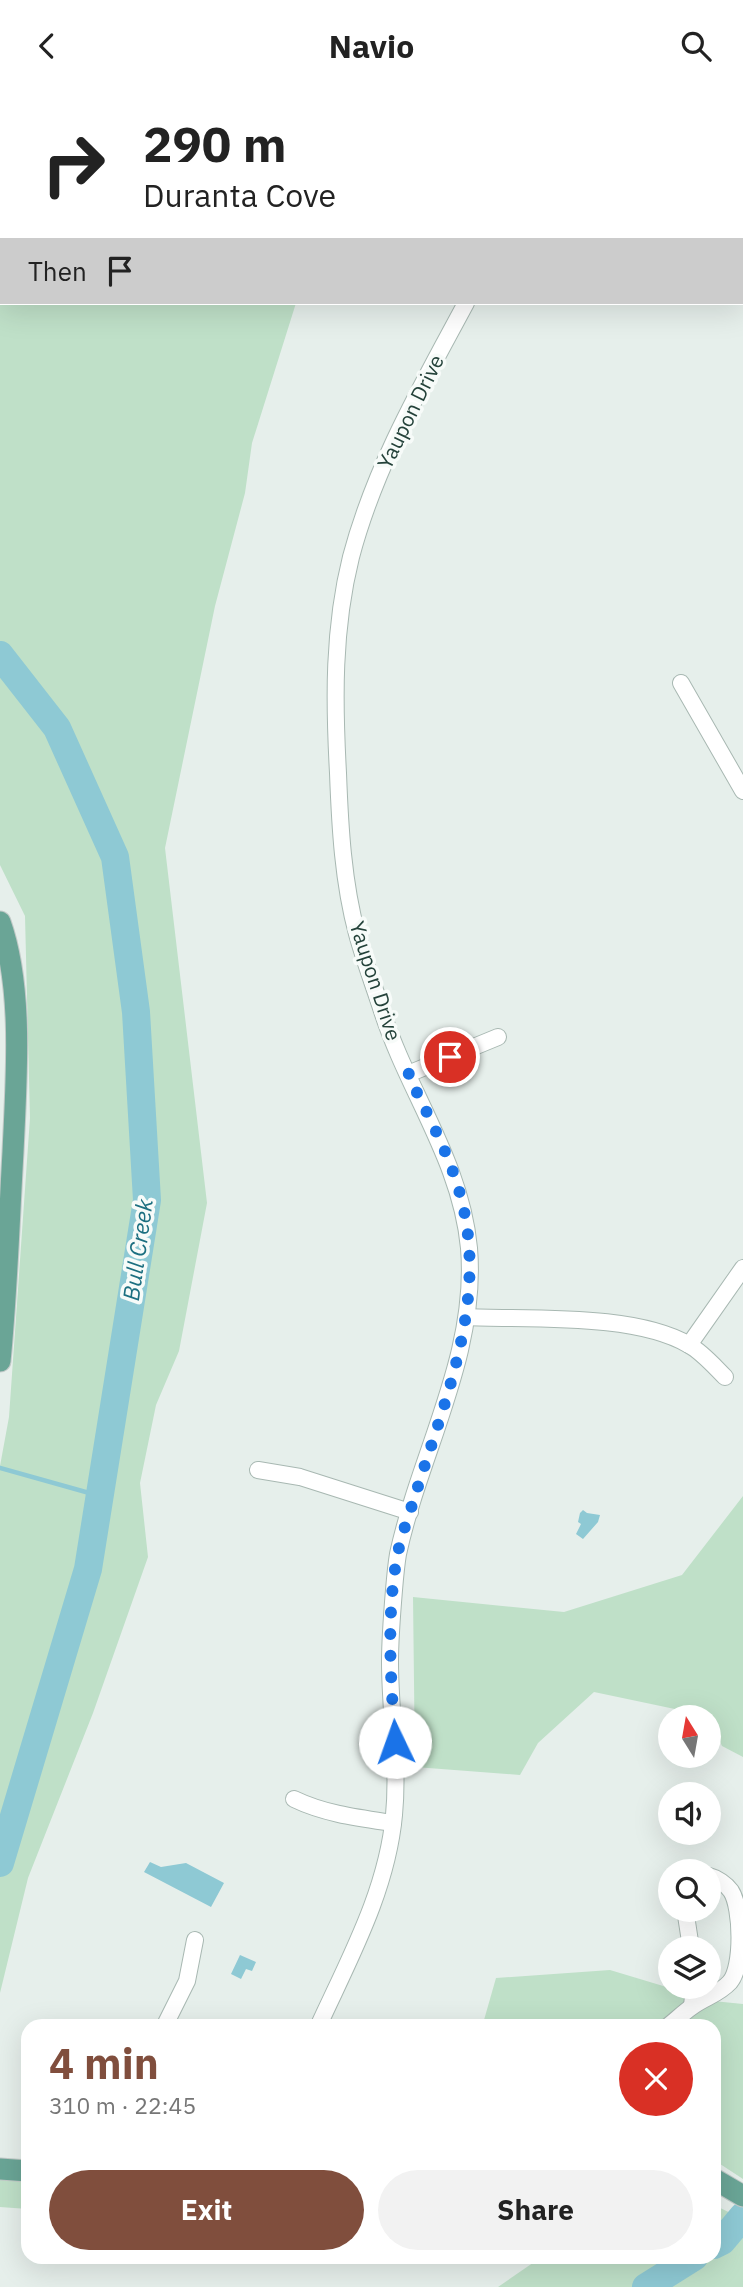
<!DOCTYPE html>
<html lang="en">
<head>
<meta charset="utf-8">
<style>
	body { margin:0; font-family:"IBM Plex Sans",sans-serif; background:#f2f2f2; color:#222; height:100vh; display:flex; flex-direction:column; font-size:26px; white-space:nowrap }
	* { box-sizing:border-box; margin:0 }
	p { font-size:23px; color:#767676 }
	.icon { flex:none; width:38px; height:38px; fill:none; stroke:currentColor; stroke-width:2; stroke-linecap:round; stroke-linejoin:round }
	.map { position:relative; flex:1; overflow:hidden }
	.details { position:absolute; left:21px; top:1928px; width:700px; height:245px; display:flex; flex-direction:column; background:#fff; border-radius:21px; box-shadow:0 7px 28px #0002 }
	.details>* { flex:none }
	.top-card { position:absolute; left:0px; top:0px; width:744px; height:214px; box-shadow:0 7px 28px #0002; background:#fff; color:#222; overflow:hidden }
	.needle { width:46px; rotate:349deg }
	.buttons { position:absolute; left:658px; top:1614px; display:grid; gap:14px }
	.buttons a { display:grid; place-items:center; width:63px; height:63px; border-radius:50%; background:#fff; box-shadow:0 7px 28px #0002; font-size:35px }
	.pin { position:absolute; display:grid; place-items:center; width:60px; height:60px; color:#fff; margin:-30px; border:4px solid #fff; border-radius:50%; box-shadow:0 2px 7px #0007 }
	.me { position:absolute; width:77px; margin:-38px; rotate:357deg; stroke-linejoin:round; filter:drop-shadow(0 0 5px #0008) }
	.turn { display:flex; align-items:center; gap:24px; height:147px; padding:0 28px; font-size:32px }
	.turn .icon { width:91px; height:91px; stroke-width:2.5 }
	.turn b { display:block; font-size:49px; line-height:60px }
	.then { display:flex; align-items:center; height:66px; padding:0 28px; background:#0003; gap:14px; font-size:26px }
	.round { display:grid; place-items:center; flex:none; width:74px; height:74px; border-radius:37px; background:#f2f2f2 }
	.headline { display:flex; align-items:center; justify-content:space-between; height:119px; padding:0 28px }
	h1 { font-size:42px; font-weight:700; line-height:52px; color:#804e3d }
	.cta { display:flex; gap:14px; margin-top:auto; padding:14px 28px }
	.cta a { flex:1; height:80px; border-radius:42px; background:#804e3d; color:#fff; font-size:28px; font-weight:700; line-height:80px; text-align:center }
	.cta a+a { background:#f2f2f2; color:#222 }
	header { display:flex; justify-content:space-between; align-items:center; height:91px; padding:0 28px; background:#fff; font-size:32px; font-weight:700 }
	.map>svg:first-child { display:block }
	.green { fill:#bfe0c8 }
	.water { fill:#8ec9d4 }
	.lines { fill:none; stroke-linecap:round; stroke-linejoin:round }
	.stream { stroke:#8ec9d4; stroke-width:4.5 }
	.river { stroke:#8ec9d4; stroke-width:28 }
	.minor-casing { stroke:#a8b8b2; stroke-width:18 }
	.major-casing { stroke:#c2cac8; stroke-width:23 }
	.minor { stroke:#fff; stroke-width:16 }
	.major { stroke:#6aa596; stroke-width:21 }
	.route { stroke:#1a73e8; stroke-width:12; stroke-dasharray:0 21.6 }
	.labels { text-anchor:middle; stroke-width:7; stroke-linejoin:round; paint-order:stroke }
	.street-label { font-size:21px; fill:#24423a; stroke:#f7fbf9 }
	.water-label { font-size:23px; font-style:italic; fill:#1c6f80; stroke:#f7fbf9 }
</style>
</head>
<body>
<header><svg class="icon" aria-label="back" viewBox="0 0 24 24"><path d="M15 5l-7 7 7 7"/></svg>Navio<svg class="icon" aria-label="search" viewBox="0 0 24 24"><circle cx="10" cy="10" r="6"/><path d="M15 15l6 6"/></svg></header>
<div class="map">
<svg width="743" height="2196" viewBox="0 0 743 2196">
	<rect width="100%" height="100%" fill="#e6efeb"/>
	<g class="green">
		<path d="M 0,0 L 368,0 L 2,2 L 2,212 L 296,212 L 252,352 L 245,402 L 215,515 L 165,757 L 207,1112 L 179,1260 L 156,1314 L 140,1392 L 148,1466 L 93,1622 L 28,1787 L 0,1902 L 0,1375 L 9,1326 L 30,1027 L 25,825 L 0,774 Z"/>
		<path d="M 743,1405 L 743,1666 L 722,1655 L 708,1625 L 594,1601 L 538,1652 L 520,1684 L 415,1676 L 413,1506 L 564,1521 L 682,1484 Z"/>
		<path d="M 610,1879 L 713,1910 L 743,1913 L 743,2088 L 714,2069 L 714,1936 L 482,1936 L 496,1887 Z"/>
		<path d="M 28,2083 L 28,2118 L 0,2116 L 0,2086 Z"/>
		<path d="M 714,2114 L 743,2128 L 743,2196 L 498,2196 L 540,2167 L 714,2166 Z"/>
	</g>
	<g class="water">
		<path d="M 583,1419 L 587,1422 L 600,1424 L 598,1431 L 583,1448 L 576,1443 L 581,1433 L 578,1431 L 580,1422 Z"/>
		<path d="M 150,1771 L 161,1776 L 186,1772 L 224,1792 L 211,1816 L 144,1781 Z"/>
		<path d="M 240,1864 L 256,1871 L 252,1880 L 246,1878 L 241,1888 L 231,1883 Z"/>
	</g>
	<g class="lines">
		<g class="stream">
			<path d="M 0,1377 L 100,1405"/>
			<path d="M 0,1743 L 9,1742"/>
		</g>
		<g class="river">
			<path d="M 0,564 L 57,637 L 115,766 L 136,921 L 147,1109 L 88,1478 L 0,1772"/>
			<path d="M 714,2154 L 722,2150 L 743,2125"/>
			<path d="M 646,2196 L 694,2166"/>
		</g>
		<defs>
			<g id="minor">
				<path d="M 489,0 L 490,2"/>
				<path d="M 681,592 L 743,700"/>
				<path d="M 408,983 L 498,946"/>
				<path d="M 467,1226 C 530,1229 635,1222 689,1254 C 702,1261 714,1275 725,1286"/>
				<path d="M 689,1254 L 743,1177"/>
				<path d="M 258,1379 L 300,1386 L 410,1421"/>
				<path d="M 294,1708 C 325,1723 359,1727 393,1732"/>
				<path d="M 685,1818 L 691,1857"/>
				<path d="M 692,1915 L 694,1895"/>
				<path d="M 164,1936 L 187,1890 L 195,1849"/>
				<path d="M 318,1936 C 349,1868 387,1800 394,1724 C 399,1673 390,1622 390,1571 C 390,1547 392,1523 394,1499 C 395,1487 396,1475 398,1463 C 420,1361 478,1264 469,1157 C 461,1070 408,1001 382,920 C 374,895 364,869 357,843 C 343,791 340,736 338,682 C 334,609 333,538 351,466 C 375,375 422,294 466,212"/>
				<path d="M 667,1936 C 676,1929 684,1921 693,1915 C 706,1906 719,1903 730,1891 C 743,1876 742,1817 731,1800 C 726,1793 717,1787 709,1785"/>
			</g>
			<g id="major">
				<path d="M 0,831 C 24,898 16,991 13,1061 C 9,1130 7,1200 0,1270"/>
				<path d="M 0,2078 L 28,2080"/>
				<path d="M 714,2088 L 743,2105"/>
			</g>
		</defs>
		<use href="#minor" class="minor-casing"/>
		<use href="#major" class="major-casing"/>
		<use href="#minor" class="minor"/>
		<use href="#major" class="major"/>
	</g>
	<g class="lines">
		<path class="route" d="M 395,1651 C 391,1590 386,1526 397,1466 C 401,1445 409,1424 415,1405 C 444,1311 486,1215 463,1115 C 453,1069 428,1025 408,983 L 450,966"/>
	</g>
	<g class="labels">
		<g class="street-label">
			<text transform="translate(411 321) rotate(-64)" y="7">Yaupon Drive</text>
			<text transform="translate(375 890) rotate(72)" y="7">Yaupon Drive</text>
		</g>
		<g class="water-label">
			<text transform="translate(138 1159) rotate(-82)" y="8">Bull Creek</text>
		</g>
	</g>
</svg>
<div class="buttons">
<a><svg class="needle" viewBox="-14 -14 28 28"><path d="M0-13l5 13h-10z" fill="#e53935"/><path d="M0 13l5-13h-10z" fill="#767676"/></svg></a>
<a><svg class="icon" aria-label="sound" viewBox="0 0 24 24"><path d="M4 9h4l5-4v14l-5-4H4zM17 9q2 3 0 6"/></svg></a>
<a><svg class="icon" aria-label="search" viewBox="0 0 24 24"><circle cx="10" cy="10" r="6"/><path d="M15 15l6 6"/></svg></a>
<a><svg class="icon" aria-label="layers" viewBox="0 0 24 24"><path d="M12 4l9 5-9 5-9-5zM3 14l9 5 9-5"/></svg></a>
</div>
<div class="pin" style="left:450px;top:966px;background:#d93025"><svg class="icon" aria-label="arrive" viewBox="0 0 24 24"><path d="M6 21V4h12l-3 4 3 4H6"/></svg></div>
<svg class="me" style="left:395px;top:1651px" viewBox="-20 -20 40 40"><circle r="19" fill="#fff"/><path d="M0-13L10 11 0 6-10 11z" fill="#1a73e8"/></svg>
<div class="top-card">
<div class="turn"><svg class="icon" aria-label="right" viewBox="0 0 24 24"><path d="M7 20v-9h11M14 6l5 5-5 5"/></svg><div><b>290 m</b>Duranta Cove</div></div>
<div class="then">Then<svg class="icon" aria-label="arrive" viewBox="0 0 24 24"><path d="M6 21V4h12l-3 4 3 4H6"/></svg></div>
</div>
<section class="details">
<div class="headline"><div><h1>4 min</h1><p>310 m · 22:45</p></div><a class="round" style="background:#d93025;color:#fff"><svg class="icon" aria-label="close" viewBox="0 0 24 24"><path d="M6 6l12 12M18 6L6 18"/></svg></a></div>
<div class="cta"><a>Exit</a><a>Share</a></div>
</section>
</div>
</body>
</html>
